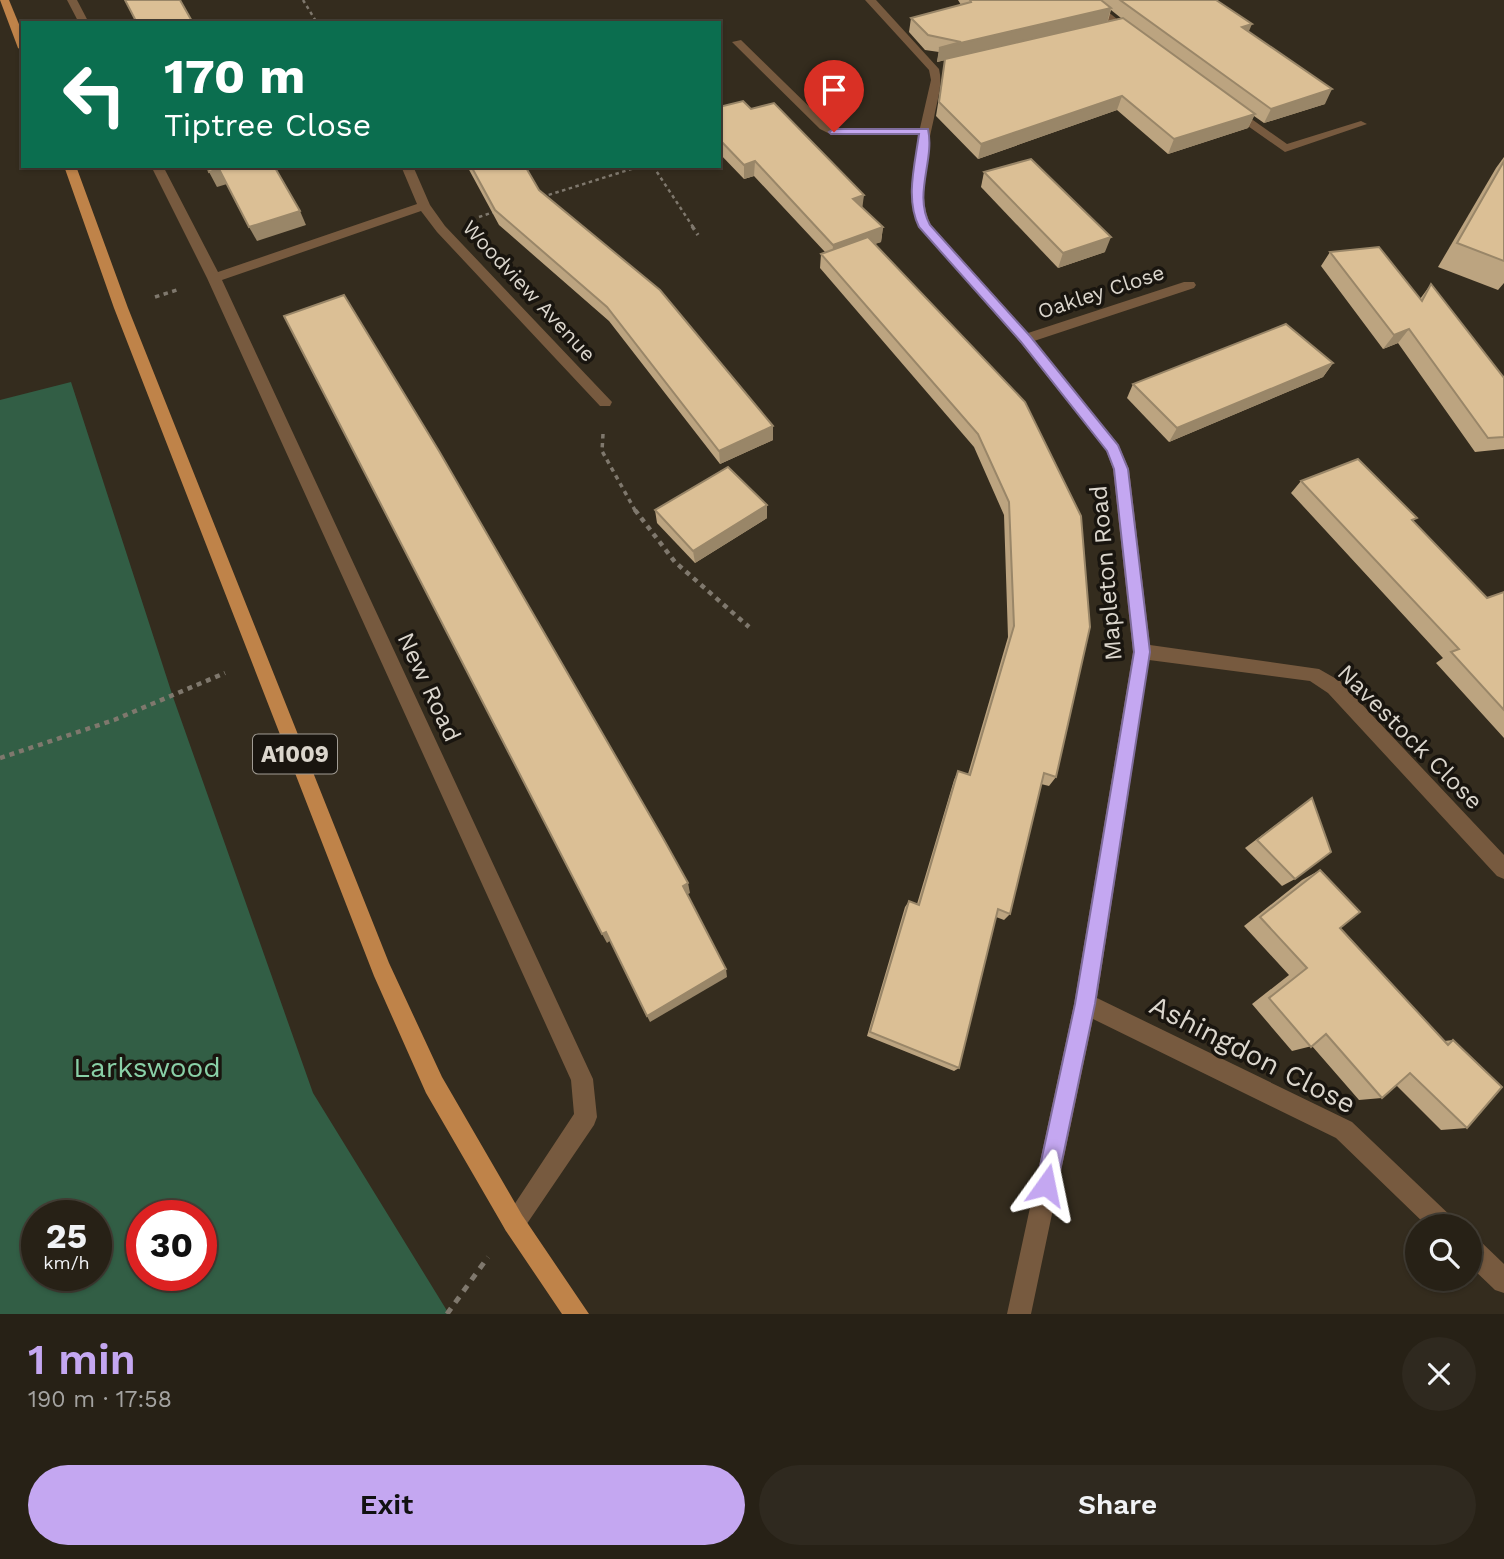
<!DOCTYPE html>
<html lang="en">
<head>
<meta charset="utf-8">
<style>
	body { margin:0; font-family:"Work Sans",sans-serif; background:#2f291f; color:#f1f3f6; height:100vh; display:flex; flex-direction:column; font-size:26px; white-space:nowrap }
	* { box-sizing:border-box; margin:0 }
	p { font-size:23px; color:#a4a3a1 }
	.icon { flex:none; width:38px; height:38px; fill:none; stroke:currentColor; stroke-width:2; stroke-linecap:round; stroke-linejoin:round }
	.map { position:relative; height:1314px; overflow:hidden }
	.details { display:flex; flex-direction:column; background:#272116; flex:1 }
	.details>* { flex:none }
	.top-card { position:absolute; left:21px; top:21px; width:700px; height:147px; border-radius:0px; box-shadow:0 2px 5px #0004,0 0 0 2px #433e35; background:#0b6e4f; color:#fff; overflow:hidden }
	.fabs { position:absolute; left:1405px; top:1214px; display:grid; gap:14px }
	.fabs a { display:grid; place-items:center; width:77px; height:77px; border-radius:50%; background:#272116; box-shadow:0 2px 5px #0004,0 0 0 2px #433e35; font-size:35px }
	.speed { position:absolute; left:21px; top:1200px; display:flex; gap:14px; font-size:35px; font-weight:700; text-align:center }
	.speed>* { display:grid; place-content:center; width:91px; height:91px; border-radius:50%; background:#272116; box-shadow:0 2px 5px #0004,0 0 0 2px #433e35; line-height:1 }
	.speed small { font-size:18px; font-weight:400 }
	.speed .limit { border:10px solid #d22; background:#fff; color:#111 }
	.pin { position:absolute; display:grid; place-items:center; width:60px; height:60px; color:#fff; margin:-72px -30px; border-radius:50% 50% 50% 0; rotate:-45deg; box-shadow:0 0 7px #0007 }
	.pin .icon { rotate:45deg }
	.me { position:absolute; width:77px; margin:-38px; rotate:12deg; stroke-linejoin:round; filter:drop-shadow(0 0 5px #0008) }
	.turn { display:flex; align-items:center; gap:24px; height:147px; padding:0 28px; font-size:32px }
	.turn .icon { width:91px; height:91px; stroke-width:2.5 }
	.turn b { display:block; font-size:49px; line-height:60px }
	.round { display:grid; place-items:center; flex:none; width:74px; height:74px; border-radius:37px; background:#2f291f }
	.overview { display:flex; align-items:center; justify-content:space-between; height:119px; padding:0 28px }
	h1 { font-size:42px; font-weight:600; line-height:52px; color:#c4a7f1 }
	.primary-button { display:flex; gap:14px; margin-top:auto; padding:14px 28px }
	.primary-button a { flex:1; height:80px; border-radius:42px; background:#c4a7f1; color:#111; font-size:28px; font-weight:600; line-height:80px; text-align:center }
	.primary-button a+a { background:#2f291f; color:#f1f3f6 }
	.map>svg:first-child { display:block }
	.forest { fill:#325e45; fill-rule:evenodd }
	.lines { fill:none; stroke-linecap:round; stroke-linejoin:round }
	.path-far3 { stroke:#7f786d; stroke-width:2.5; stroke-dasharray:3.5 3.5; stroke-linecap:butt }
	.path-far2 { stroke:#7f786d; stroke-width:3.5; stroke-dasharray:4.5 4.5; stroke-linecap:butt }
	.path-far1 { stroke:#7f786d; stroke-width:4.5; stroke-dasharray:5 5; stroke-linecap:butt }
	.path { stroke:#7f786d; stroke-width:5; stroke-dasharray:7 7; stroke-linecap:butt }
	.minor { fill:#775a3f; fill-rule:evenodd }
	.primary { fill:#bf8349; fill-rule:evenodd }
	.wall { fill:#bca480; fill-rule:evenodd }
	.shaded-wall { fill:#998668 }
	.building { fill:#dbbf95; stroke:#998668; stroke-width:2 }
	.route { fill:#c4a7f1; stroke:#7f6d9d; stroke-width:2 }
	.labels { text-anchor:middle; stroke-width:7; stroke-linejoin:round; paint-order:stroke }
	.far-street-label { font-size:21px; fill:#dbd6cd; stroke:#19150f }
	.shield { fill:#19150f; stroke:#a19c94; stroke-width:2 }
	.shield-label { font-size:23px; font-weight:bold; fill:#dbd6cd }
	.street-label { font-size:24px; fill:#dbd6cd; stroke:#19150f }
	.near-street-label { font-size:28px; fill:#dbd6cd; stroke:#19150f }
	.near-park-label { font-size:28px; fill:#89d0a7; stroke:#19150f }
</style>
</head>
<body>
<div class="map">
<svg width="1504" height="1314" viewBox="0 0 1504 1314">
	<rect width="100%" height="100%" fill="#342c1e"/>
	<path class="forest" d="M 71,382 L 173,697 L 313,1093 L 449,1314 L 0,1314 L 0,400 ZM 37,1216 L 96,1216 L 96,1276 L 37,1276 ZM 142,1216 L 201,1216 L 201,1276 L 142,1276 Z"/>
	<g class="lines">
		<g class="path-far3">
			<path d="M 303,0 L 317,23"/>
			<path d="M 653,166 L 693,227"/>
			<path d="M 542,197 L 641,166"/>
			<path d="M 479,217 L 497,211"/>
		</g>
		<g class="path-far2">
			<path d="M 692,226 L 698,235"/>
			<path d="M 155,297 L 180,289"/>
			<path d="M 603,434 L 602,451 L 636,512"/>
		</g>
		<g class="path-far1">
			<path d="M 635,510 L 675,562 L 749,627"/>
			<path d="M 0,758 L 114,720 L 225,673"/>
		</g>
		<path class="path" d="M 447,1314 L 488,1257"/>
		<g class="minor">
			<path d="M 67,0 L 77,0 L 89,23 L 79,23 Z"/>
			<path d="M 865,0 L 876,0 L 939,69 C 943,85 937,101 934,118 C 927,150 916,195 931,225 L 1028,333 L 1184,282 L 1194,282 L 1196,285 L 1194,288 L 1034,341 L 1118,444 L 1129,469 L 1150,645 L 1319,669 L 1340,681 L 1504,855 L 1504,879 L 1497,876 L 1328,693 L 1310,681 L 1149,660 L 1097,998 L 1352,1122 L 1454,1219 L 1458,1227 L 1428,1227 L 1336,1138 L 1093,1019 L 1031,1314 L 1007,1314 L 1074,1004 L 1133,652 L 1113,469 L 1106,450 L 1020,342 L 919,227 C 905,198 915,165 919,135 L 830,134 L 820,129 L 732,42 L 741,40 L 828,125 L 836,129 L 920,128 L 931,80 L 929,70 Z"/>
			<path d="M 1082,0 L 1093,0 L 1136,34 L 1127,36 Z"/>
			<path d="M 1228,108 L 1236,108 L 1287,144 L 1361,121 L 1367,124 L 1285,152 L 1228,112 Z"/>
			<path d="M 151,166 L 163,166 L 218,272 L 417,204 L 401,166 L 413,166 L 430,205 L 445,226 L 612,402 L 610,406 L 600,406 L 437,232 L 421,211 L 222,280 L 593,1079 L 597,1117 L 594,1125 L 522,1231 L 514,1235 L 506,1231 L 502,1223 L 574,1114 L 571,1080 L 207,278 Z"/>
			<path d="M 1470,1237 L 1479,1240 L 1504,1264 L 1504,1293 L 1495,1290 L 1470,1266 Z"/>
		</g>
		<g class="primary">
			<path d="M 0,0 L 9,0 L 23,34 L 23,51 L 18,48 Z"/>
			<path d="M 64,166 L 76,166 L 128,308 L 389,963 L 442,1077 L 522,1215 L 589,1314 L 562,1314 L 506,1231 L 426,1093 L 374,976 L 114,308 Z"/>
		</g>
	</g>
	<g class="wall">
		<path d="M 958,0 L 1216,0 L 1325,104 L 1264,123 L 1254,116 L 1248,128 L 1168,154 L 1117,110 L 978,159 L 936,116 L 945,60 L 937,62 L 939,52 L 925,50 L 909,32 L 911,18 L 961,5 ZM 1111,10 L 1121,18 L 1108,21 Z"/>
		<path d="M 719,107 L 862,207 L 883,227 L 881,242 L 874,244 L 1025,402 L 1056,777 L 1049,786 L 1041,784 L 1010,914 L 1004,920 L 996,917 L 959,1068 L 954,1071 L 867,1036 L 905,907 L 909,901 L 917,904 L 954,780 L 958,771 L 968,774 L 1008,637 L 1004,515 L 974,447 L 820,268 L 821,254 L 825,252 L 754,176 L 744,179 L 719,153 Z"/>
		<path d="M 1504,157 L 1504,283 L 1498,290 L 1438,267 L 1496,168 Z"/>
		<path d="M 467,166 L 525,166 L 539,190 L 773,440 L 720,464 L 609,321 L 499,225 Z"/>
		<path d="M 984,172 L 1105,252 L 1058,268 L 981,187 Z"/>
		<path d="M 1330,252 L 1420,299 L 1431,284 L 1504,378 L 1504,449 L 1475,452 L 1398,343 L 1383,349 L 1321,266 Z"/>
		<path d="M 1333,363 L 1323,377 L 1169,442 L 1127,398 L 1133,384 Z"/>
		<path d="M 1301,481 L 1413,522 L 1487,598 L 1504,592 L 1504,738 L 1436,663 L 1443,658 L 1291,493 Z"/>
		<path d="M 655,510 L 767,518 L 695,563 L 657,523 Z"/>
		<path d="M 1312,798 L 1295,879 L 1282,886 L 1245,848 Z"/>
		<path d="M 1320,870 L 1340,928 L 1444,1041 L 1453,1040 L 1467,1128 L 1441,1130 L 1396,1085 L 1382,1098 L 1359,1100 L 1312,1046 L 1292,1051 L 1252,1004 L 1289,975 L 1244,926 L 1302,880 Z"/>
	</g>
	<g class="shaded-wall">
		<path d="M 1111,8 L 1107,23 L 937,62 L 939,48 Z"/>
		<path d="M 1252,24 L 1246,38 L 1242,27 Z"/>
		<path d="M 1332,89 L 1325,104 L 1264,123 L 1271,109 Z"/>
		<path d="M 1122,96 L 1117,110 L 978,159 L 981,144 Z"/>
		<path d="M 1255,114 L 1248,128 L 1168,154 L 1174,139 Z"/>
		<path d="M 755,161 L 754,176 L 744,179 L 744,165 Z"/>
		<path d="M 219,169 L 227,184 L 217,187 L 209,172 Z"/>
		<path d="M 864,195 L 862,210 L 853,199 Z"/>
		<path d="M 300,211 L 306,225 L 257,241 L 249,227 Z"/>
		<path d="M 883,227 L 881,242 L 832,259 L 833,245 Z"/>
		<path d="M 1111,237 L 1105,252 L 1058,268 L 1063,253 Z"/>
		<path d="M 1409,329 L 1398,343 L 1383,349 L 1394,335 Z"/>
		<path d="M 1333,363 L 1323,377 L 1169,442 L 1177,428 Z"/>
		<path d="M 773,426 L 773,440 L 720,464 L 719,451 Z"/>
		<path d="M 767,505 L 767,518 L 695,563 L 693,551 Z"/>
		<path d="M 688,883 L 690,893 L 685,896 L 683,886 Z"/>
		<path d="M 606,932 L 611,940 L 607,943 L 602,934 Z"/>
		<path d="M 726,969 L 727,977 L 650,1022 L 647,1016 Z"/>
	</g>
	<g class="building">
		<path d="M 125,0 L 180,0 L 193,23 L 137,23 Z"/>
		<path d="M 970,0 L 1101,0 L 1111,8 L 939,48 L 961,42 L 928,35 L 911,18 L 971,2 Z"/>
		<path d="M 1120,0 L 1216,0 L 1252,24 L 1242,27 L 1332,89 L 1271,109 Z"/>
		<path d="M 1123,18 L 1255,114 L 1174,139 L 1122,96 L 981,144 L 939,102 L 945,59 Z"/>
		<path d="M 743,101 L 751,109 L 774,103 L 864,195 L 853,199 L 883,227 L 833,245 L 755,161 L 744,165 L 719,139 L 719,107 Z"/>
		<path d="M 1031,159 L 1111,237 L 1063,253 L 984,172 Z"/>
		<path d="M 1504,161 L 1504,261 L 1457,243 Z"/>
		<path d="M 207,166 L 274,166 L 300,211 L 249,227 L 219,169 L 209,172 Z"/>
		<path d="M 471,166 L 525,166 L 539,190 L 660,290 L 773,426 L 719,451 L 607,307 L 495,210 Z"/>
		<path d="M 868,237 L 1025,402 L 1081,516 L 1090,627 L 1056,777 L 1044,773 L 1010,914 L 998,909 L 959,1068 L 870,1032 L 909,901 L 919,905 L 958,771 L 970,775 L 1014,626 L 1009,502 L 978,434 L 821,254 Z"/>
		<path d="M 1379,247 L 1422,301 L 1431,284 L 1504,378 L 1504,437 L 1488,438 L 1409,329 L 1394,335 L 1330,252 Z"/>
		<path d="M 344,295 L 439,451 L 663,838 L 688,883 L 683,886 L 726,969 L 647,1016 L 606,932 L 602,934 L 284,316 Z"/>
		<path d="M 1286,324 L 1333,363 L 1177,428 L 1133,384 Z"/>
		<path d="M 1358,459 L 1417,518 L 1412,520 L 1487,598 L 1504,592 L 1504,710 L 1451,652 L 1459,649 L 1301,481 Z"/>
		<path d="M 728,467 L 767,505 L 693,551 L 655,510 Z"/>
		<path d="M 1312,798 L 1331,852 L 1295,879 L 1257,840 Z"/>
		<path d="M 1320,870 L 1360,912 L 1340,928 L 1448,1045 L 1453,1040 L 1502,1087 L 1467,1128 L 1410,1073 L 1382,1098 L 1326,1034 L 1311,1047 L 1269,998 L 1307,968 L 1260,917 Z"/>
	</g>
	<path class="route" d="M 834,129 L 928,129 C 935,160 913,194 930,225 L 1030,336 L 1118,445 L 1128,469 L 1150,652 L 1095,1004 L 1057,1185 L 1054,1192 L 1046,1195 L 1039,1192 L 1036,1185 L 1075,1004 L 1134,652 L 1114,469 L 1107,451 L 1021,342 L 919,227 C 905,199 915,164 919,134 L 831,134 L 829,132 Z"/>
	<g class="labels">
		<g class="far-street-label">
			<text transform="translate(529 291) rotate(47)" y="7">Woodview Avenue</text>
			<text transform="translate(1101 292) rotate(-18)" y="7">Oakley Close</text>
		</g>
		<rect class="shield" x="253" y="734.5" width="84" height="39" rx="5"/>
		<g class="shield-label">
			<text x="295" y="762">A1009</text>
		</g>
		<g class="street-label">
			<text transform="translate(1106 573) rotate(-95)" y="8">Mapleton Road</text>
			<text transform="translate(429 687) rotate(65)" y="8">New Road</text>
			<text transform="translate(1410 737) rotate(45)" y="8">Navestock Close</text>
		</g>
		<g class="near-street-label">
			<text transform="translate(1253 1054) rotate(27)" y="10">Ashingdon Close</text>
		</g>
		<g class="near-park-label">
			<text x="147" y="1077">Larkswood</text>
		</g>
	</g>
</svg>
<div class="fabs">
<a><svg class="icon" aria-label="search" viewBox="0 0 24 24"><circle cx="10" cy="10" r="6"/><path d="M15 15l6 6"/></svg></a>
</div>
<div class="speed"><div>25<small>km/h</small></div><div class="limit">30</div></div>
<div class="pin" style="left:834px;top:132px;background:#d93025"><svg class="icon" aria-label="arrive" viewBox="0 0 24 24"><path d="M6 21V4h12l-3 4 3 4H6"/></svg></div>
<svg class="me" style="left:1046px;top:1185px" viewBox="-20 -20 40 40"><path d="M0-17L14 15 0 8-14 15z" fill="#c4a7f1" stroke="#fff" stroke-width="4"/></svg>
<div class="top-card">
<div class="turn"><svg class="icon" aria-label="left" viewBox="0 0 24 24"><path d="M17 20v-9H6M10 6l-5 5 5 5"/></svg><div><b>170 m</b>Tiptree Close</div></div>
</div>
</div>
<section class="details">
<div class="overview"><div><h1>1 min</h1><p>190 m · 17:58</p></div><a class="round"><svg class="icon" aria-label="close" viewBox="0 0 24 24"><path d="M6 6l12 12M18 6L6 18"/></svg></a></div>
<div class="primary-button"><a>Exit</a><a>Share</a></div>
</section>
</body>
</html>
